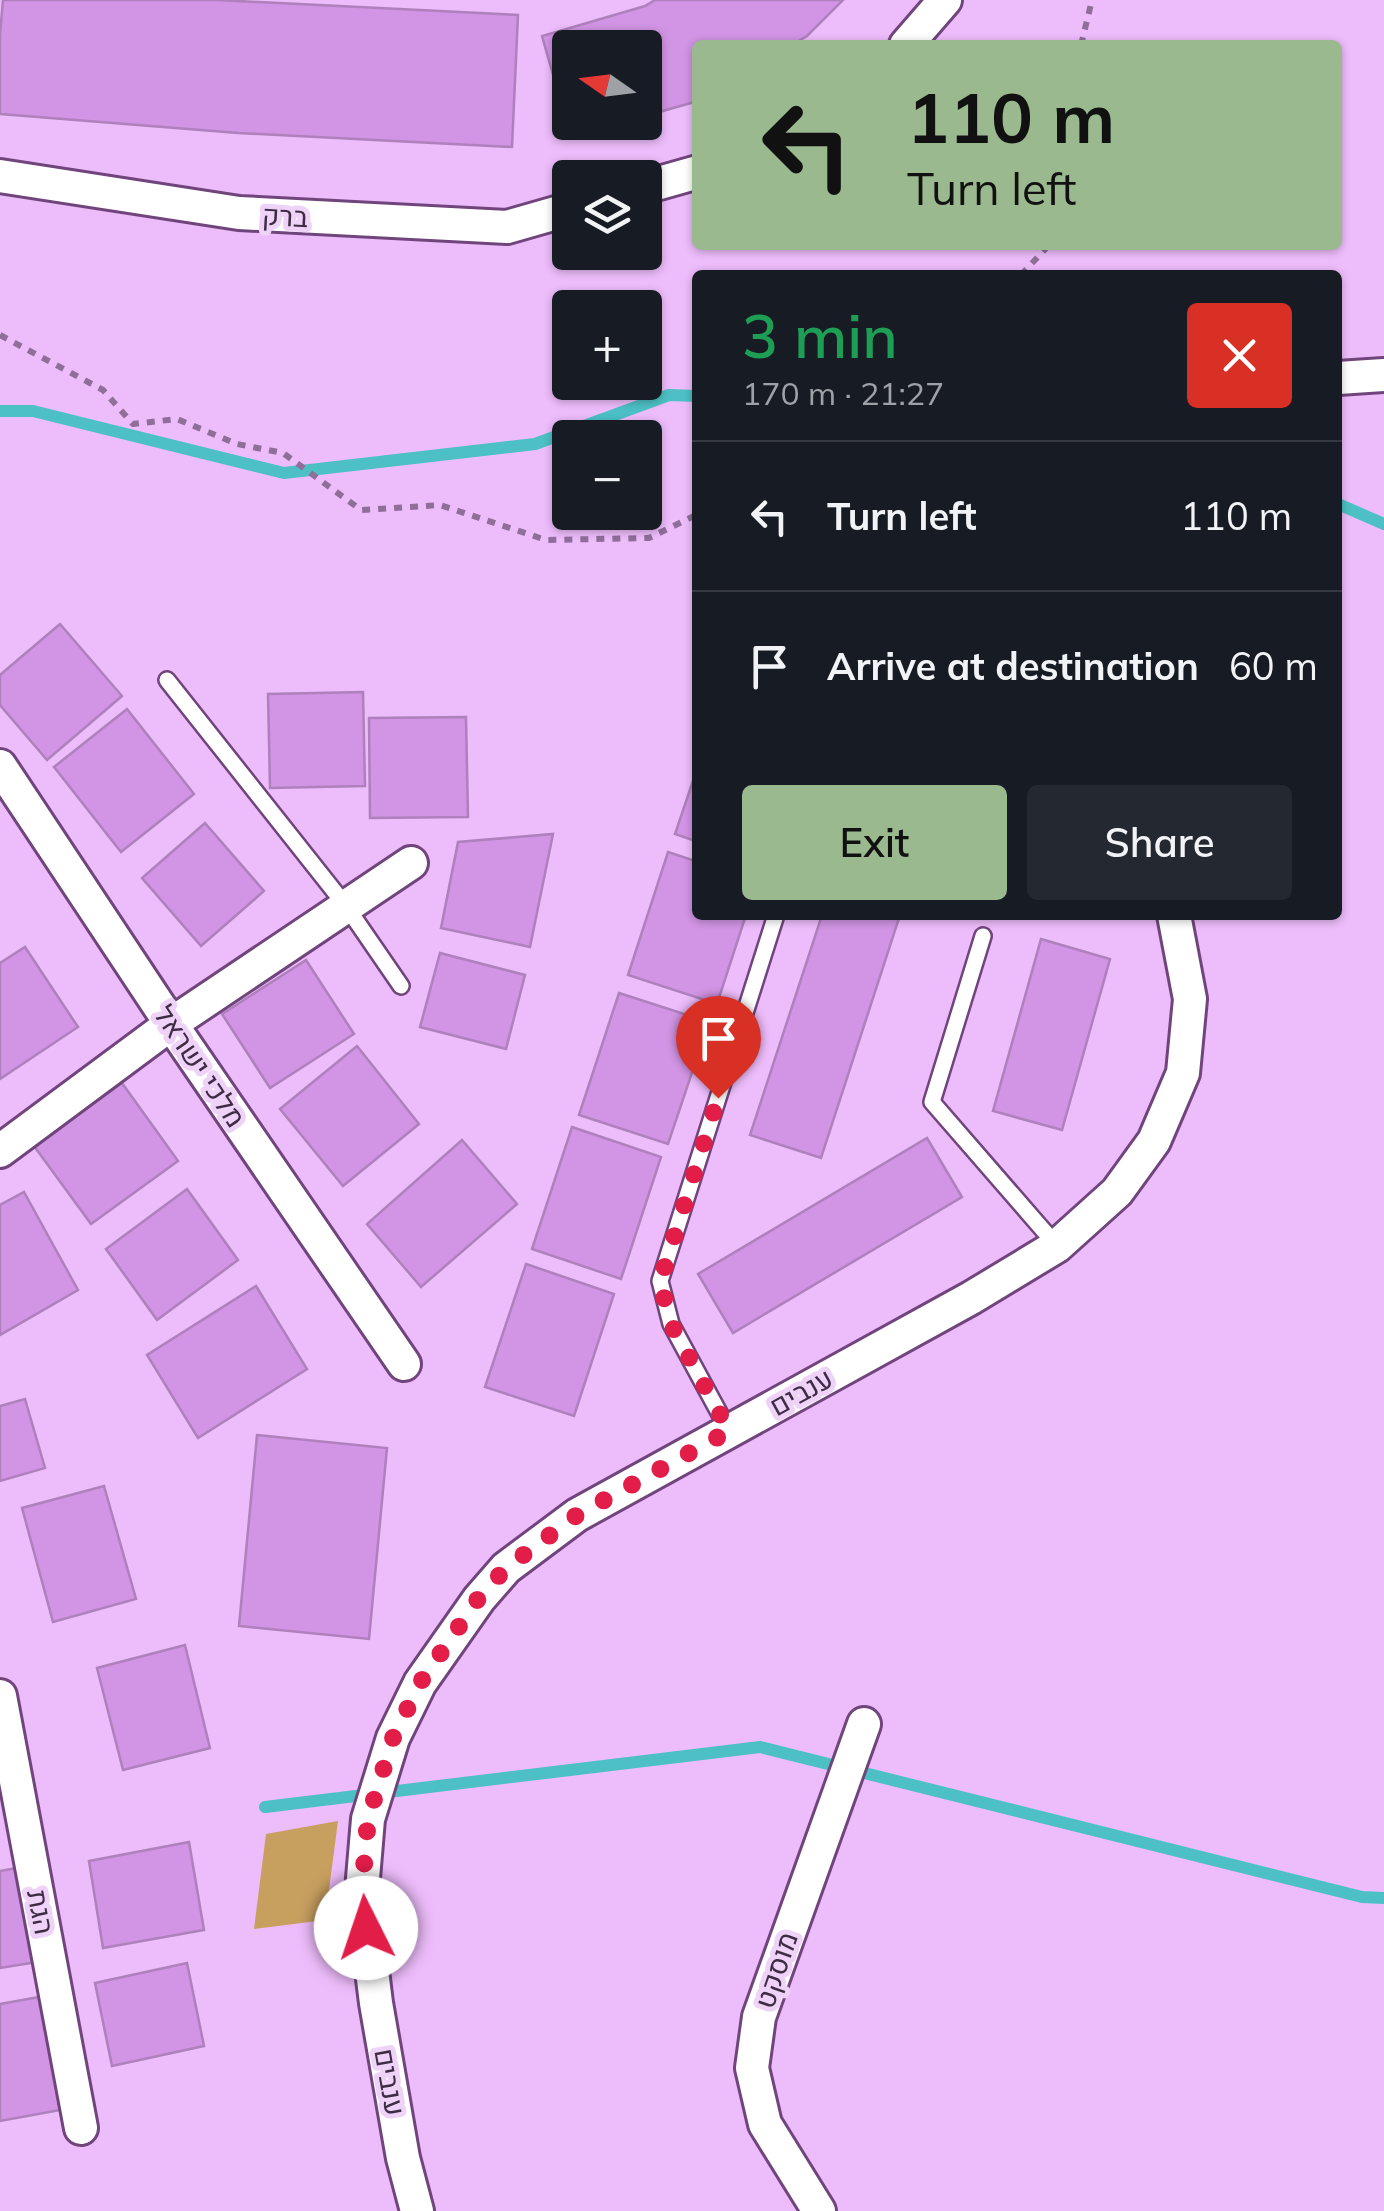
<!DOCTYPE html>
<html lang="en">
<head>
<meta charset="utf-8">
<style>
	body { margin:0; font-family:Mulish,Heebo,sans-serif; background:#242831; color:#f1f3f6; height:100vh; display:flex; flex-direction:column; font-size:38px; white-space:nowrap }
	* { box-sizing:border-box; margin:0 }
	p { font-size:32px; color:#9ea1a6 }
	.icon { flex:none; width:55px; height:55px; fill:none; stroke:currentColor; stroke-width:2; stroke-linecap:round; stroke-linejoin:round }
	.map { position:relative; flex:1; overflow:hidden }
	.drawer { position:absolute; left:692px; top:270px; width:650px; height:650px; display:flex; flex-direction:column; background:#171b24; border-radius:10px; box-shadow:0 2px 8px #0004 }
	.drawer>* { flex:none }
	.banner { position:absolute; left:692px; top:40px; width:650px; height:210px; border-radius:10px; box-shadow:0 2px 8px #0004; background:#9ab98e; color:#111; overflow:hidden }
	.needle { width:65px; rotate:284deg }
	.buttons { position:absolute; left:552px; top:30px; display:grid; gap:20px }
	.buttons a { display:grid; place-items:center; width:110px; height:110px; border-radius:10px; background:#171b24; box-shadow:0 2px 8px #0004; font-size:50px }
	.pin { position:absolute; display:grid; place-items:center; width:85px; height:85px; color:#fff; margin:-102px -42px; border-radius:50% 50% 50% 0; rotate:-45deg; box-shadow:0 0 10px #0007 }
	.pin .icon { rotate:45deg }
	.me { position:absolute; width:110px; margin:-55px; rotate:356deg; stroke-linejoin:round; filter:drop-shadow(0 0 8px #0008) }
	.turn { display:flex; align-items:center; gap:35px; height:210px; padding:0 50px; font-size:45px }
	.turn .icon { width:130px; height:130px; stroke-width:2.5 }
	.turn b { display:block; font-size:70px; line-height:85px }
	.round { display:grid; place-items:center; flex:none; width:105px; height:105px; border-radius:10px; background:#242831 }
	.summary { display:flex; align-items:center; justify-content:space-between; height:170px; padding:0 50px }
	h1 { font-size:60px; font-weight:600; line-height:75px; color:#1e9e55 }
	.action { display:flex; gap:20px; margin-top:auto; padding:20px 50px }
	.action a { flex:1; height:115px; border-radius:10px; background:#9ab98e; color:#111; font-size:40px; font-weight:600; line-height:115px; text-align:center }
	.action a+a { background:#242831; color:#f1f3f6 }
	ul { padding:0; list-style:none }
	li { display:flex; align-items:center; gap:30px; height:150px; padding:0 50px; border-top:2px solid #363941 }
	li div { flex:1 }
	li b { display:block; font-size:38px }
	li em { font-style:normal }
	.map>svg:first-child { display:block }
	.green { fill:#c79f5f }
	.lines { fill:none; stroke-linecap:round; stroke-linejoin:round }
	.stream { stroke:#4cc0c4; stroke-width:12 }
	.building { fill:#d294e4; stroke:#ae80bc; stroke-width:2.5 }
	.lane-casing { stroke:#70457c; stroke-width:20 }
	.street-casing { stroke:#70457c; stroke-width:38 }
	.path { stroke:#8f6e99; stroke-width:6; stroke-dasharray:8 8; stroke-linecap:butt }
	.lane { stroke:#fff; stroke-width:15 }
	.street { stroke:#fff; stroke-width:32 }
	.route { stroke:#e11d48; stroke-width:18; stroke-dasharray:0 32.4 }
	.labels { text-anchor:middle; stroke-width:10; stroke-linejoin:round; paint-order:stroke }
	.street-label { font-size:28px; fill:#3e2b44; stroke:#efd2f8 }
</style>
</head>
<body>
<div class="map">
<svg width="1384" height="2211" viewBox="0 0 1384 2211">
	<rect width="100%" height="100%" fill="#edbcfb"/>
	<path class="green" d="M 338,1821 L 325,1920 L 254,1929 L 266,1834 Z"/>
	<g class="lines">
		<g class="stream">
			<path d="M 0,411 L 33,411 L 284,473 L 535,444 L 669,395 L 698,396"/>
			<path d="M 1338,504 L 1384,524"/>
			<path d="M 265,1807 L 760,1747 L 1362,1897 L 1384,1898"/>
		</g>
	</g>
	<g class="building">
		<path d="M 3,0 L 218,0 L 518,15 L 512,147 L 238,133 L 0,114 L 0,34 Z"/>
		<path d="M 655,0 L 843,0 L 807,36 L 792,45 L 698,45 L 698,101 L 645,116 L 645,48 L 570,48 L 570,122 L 624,122 L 571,138 L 542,36 L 645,6 Z"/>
		<path d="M 60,624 L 122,696 L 47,760 L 0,705 L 0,675 Z"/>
		<path d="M 363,692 L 365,786 L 270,788 L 268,694 Z"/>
		<path d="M 127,709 L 194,794 L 121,852 L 54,767 Z"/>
		<path d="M 466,717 L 468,817 L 370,818 L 369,718 Z"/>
		<path d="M 698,766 L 698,842 L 675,834 Z"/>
		<path d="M 205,823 L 264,891 L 201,946 L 142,878 Z"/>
		<path d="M 553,834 L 530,947 L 441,928 L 458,842 Z"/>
		<path d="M 668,852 L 698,862 L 698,915 L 746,915 L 717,1004 L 628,975 Z"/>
		<path d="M 822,915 L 900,915 L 821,1158 L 750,1135 Z"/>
		<path d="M 1041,939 L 1110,959 L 1062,1130 L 993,1111 Z"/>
		<path d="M 25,947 L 78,1027 L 0,1079 L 0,963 Z"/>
		<path d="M 440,953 L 525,975 L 506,1049 L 420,1027 Z"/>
		<path d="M 306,960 L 354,1034 L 270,1088 L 222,1014 Z"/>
		<path d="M 619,993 L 709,1022 L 668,1144 L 579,1115 Z"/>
		<path d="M 357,1046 L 419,1124 L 343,1186 L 280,1109 Z"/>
		<path d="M 122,1083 L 178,1161 L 91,1224 L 34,1146 Z"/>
		<path d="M 572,1127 L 661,1157 L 621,1279 L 532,1249 Z"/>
		<path d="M 927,1138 L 962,1197 L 733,1333 L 698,1274 Z"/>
		<path d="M 462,1140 L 517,1204 L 421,1287 L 367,1224 Z"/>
		<path d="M 187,1189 L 238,1260 L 157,1320 L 106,1249 Z"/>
		<path d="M 24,1192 L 78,1290 L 0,1335 L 0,1205 Z"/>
		<path d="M 526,1264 L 614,1294 L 574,1416 L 485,1387 Z"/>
		<path d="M 256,1286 L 307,1369 L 198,1438 L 147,1355 Z"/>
		<path d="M 25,1399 L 45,1468 L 0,1481 L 0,1406 Z"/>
		<path d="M 257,1435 L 387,1448 L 369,1639 L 239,1626 Z"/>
		<path d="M 104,1486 L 136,1599 L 53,1622 L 22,1508 Z"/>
		<path d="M 185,1645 L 210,1748 L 123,1770 L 97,1668 Z"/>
		<path d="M 189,1842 L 204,1930 L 103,1948 L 89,1861 Z"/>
		<path d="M 22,1867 L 37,1962 L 0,1968 L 0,1871 Z"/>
		<path d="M 187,1963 L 204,2046 L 112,2066 L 95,1983 Z"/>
		<path d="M 39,1997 L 60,2110 L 0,2121 L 0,2004 Z"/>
	</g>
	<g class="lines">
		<defs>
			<g id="lane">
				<path d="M 167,680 L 346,906 L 401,986"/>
				<path d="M 983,936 L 932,1102 L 1057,1246"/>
				<path d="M 729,1431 L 671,1324 L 660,1281 L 776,915"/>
			</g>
			<g id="street">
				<path d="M 906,45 L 945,0"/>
				<path d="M 0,176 L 239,213 L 507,227 L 570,209"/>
				<path d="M 645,187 L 698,172"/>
				<path d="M 1338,378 L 1384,375"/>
				<path d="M 0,766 L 171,1024 L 404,1364"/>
				<path d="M 0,1151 L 171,1024 L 411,863"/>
				<path d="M 0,1696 L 81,2128"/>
				<path d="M 417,2211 L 403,2158 L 376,2003 L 362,1890 L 368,1819 L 393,1738 L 420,1683 L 479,1599 L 506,1568 L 577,1515 L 971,1298 L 1057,1246 L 1117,1192 L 1154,1141 L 1183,1073 L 1190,999 L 1174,915"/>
				<path d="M 819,2211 L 765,2124 L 752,2068 L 759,2017 L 864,1724"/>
			</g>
		</defs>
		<use href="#lane" class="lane-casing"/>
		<use href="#street" class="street-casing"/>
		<g class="path">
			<path d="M 1081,45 L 1092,0"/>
			<path d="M 1021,275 L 1049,245"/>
			<path d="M 0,335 L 103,390 L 133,424 L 177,419 L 237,444 L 283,453 L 361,510 L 440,505 L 546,540 L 649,538 L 698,514"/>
		</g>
		<use href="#lane" class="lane"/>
		<use href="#street" class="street"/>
	</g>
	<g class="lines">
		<path class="route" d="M 366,1928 L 362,1890 L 368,1819 L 393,1738 L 420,1683 L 478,1599 L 506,1568 L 577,1515 L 729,1431 L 671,1324 L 660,1282 L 718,1098"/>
	</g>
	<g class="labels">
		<g class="street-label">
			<text transform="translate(285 216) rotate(3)" y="10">ברק</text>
			<text transform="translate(200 1066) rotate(56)" y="10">מלכי ישראל</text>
			<text transform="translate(801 1392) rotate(-29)" y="10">ענבים</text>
			<text transform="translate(41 1912) rotate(79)" y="10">הגת</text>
			<text transform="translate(776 1970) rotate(-71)" y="10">מוסקט</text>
			<text transform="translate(390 2082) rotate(80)" y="10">ענבים</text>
		</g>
	</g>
</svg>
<div class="buttons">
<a><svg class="needle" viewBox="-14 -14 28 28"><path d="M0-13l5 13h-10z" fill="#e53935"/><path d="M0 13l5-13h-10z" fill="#9ea1a6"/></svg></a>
<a><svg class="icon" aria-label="layers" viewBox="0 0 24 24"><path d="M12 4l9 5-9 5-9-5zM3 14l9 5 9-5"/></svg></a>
<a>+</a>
<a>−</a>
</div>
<div class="pin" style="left:718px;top:1098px;background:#d93025"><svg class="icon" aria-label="arrive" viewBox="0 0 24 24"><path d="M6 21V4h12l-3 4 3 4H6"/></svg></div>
<svg class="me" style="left:366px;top:1928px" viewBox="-20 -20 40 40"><circle r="19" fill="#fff"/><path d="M0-13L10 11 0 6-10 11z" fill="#e11d48"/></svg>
<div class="banner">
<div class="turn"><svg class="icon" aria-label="left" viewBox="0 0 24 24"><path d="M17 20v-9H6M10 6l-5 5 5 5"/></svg><div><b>110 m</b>Turn left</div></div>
</div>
<section class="drawer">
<div class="summary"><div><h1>3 min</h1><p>170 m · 21:27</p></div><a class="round" style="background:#d93025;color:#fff"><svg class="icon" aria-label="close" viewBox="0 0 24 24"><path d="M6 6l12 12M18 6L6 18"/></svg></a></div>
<ul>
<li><svg class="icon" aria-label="left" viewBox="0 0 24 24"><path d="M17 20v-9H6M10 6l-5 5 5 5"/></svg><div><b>Turn left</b></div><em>110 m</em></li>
<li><svg class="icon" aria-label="arrive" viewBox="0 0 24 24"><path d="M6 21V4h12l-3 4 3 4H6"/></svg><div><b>Arrive at destination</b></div><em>60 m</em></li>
</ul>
<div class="action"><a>Exit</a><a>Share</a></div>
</section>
</div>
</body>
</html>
